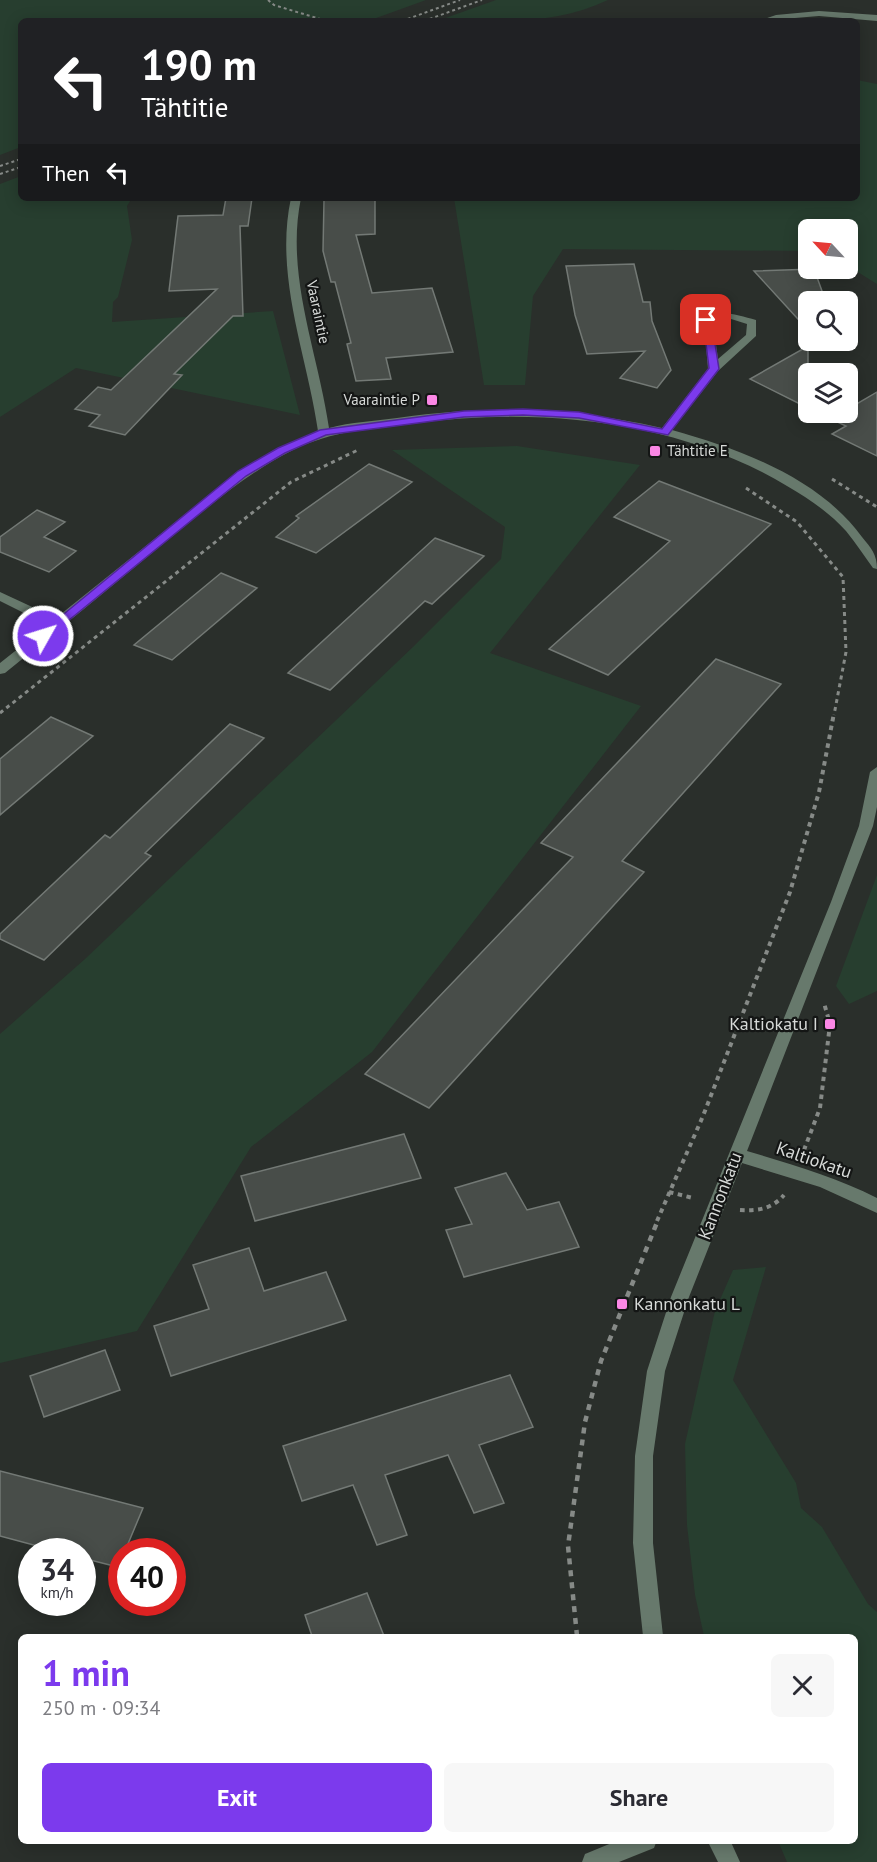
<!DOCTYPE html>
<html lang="en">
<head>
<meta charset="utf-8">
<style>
	body { margin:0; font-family:"PT Sans",sans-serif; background:#f7f7f7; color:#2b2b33; height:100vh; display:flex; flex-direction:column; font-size:22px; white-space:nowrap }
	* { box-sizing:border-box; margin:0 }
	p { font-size:20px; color:#7c7c81 }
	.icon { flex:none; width:33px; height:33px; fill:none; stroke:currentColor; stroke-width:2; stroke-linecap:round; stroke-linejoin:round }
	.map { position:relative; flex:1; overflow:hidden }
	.side { position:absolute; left:18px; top:1634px; width:840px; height:210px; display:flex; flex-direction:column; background:#fff; border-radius:9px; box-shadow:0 3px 15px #0003 }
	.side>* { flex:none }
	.top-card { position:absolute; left:18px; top:18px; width:842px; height:183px; border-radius:9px; box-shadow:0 3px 15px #0003; background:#202124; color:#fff; overflow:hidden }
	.needle { width:39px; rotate:296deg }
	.buttons { position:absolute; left:798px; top:219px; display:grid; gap:12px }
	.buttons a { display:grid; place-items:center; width:60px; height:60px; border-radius:9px; background:#fff; box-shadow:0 3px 15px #0003; font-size:30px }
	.speed { position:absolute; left:18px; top:1538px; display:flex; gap:12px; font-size:30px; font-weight:700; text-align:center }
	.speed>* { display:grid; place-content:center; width:78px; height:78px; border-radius:50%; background:#fff; box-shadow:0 3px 15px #0003; line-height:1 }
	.speed small { font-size:15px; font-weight:400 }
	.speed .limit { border:9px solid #d22; background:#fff; color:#111 }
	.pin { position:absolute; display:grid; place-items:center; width:51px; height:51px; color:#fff; margin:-26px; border-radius:12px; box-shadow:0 3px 9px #0006 }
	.me { position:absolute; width:66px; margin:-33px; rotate:51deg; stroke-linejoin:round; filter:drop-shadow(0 0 4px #0008) }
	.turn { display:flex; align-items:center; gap:21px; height:126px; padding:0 24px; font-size:27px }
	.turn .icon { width:78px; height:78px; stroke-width:2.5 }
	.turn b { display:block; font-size:42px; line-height:51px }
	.then { display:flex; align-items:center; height:57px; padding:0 24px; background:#0003; gap:12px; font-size:22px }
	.round { display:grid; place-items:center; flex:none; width:63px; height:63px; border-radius:9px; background:#f7f7f7 }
	.head { display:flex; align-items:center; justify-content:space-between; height:102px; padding:0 24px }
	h1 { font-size:36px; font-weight:600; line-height:45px; color:#7c3aed }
	.action { display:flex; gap:12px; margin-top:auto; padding:12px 24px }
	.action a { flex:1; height:69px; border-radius:9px; background:#7c3aed; color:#fff; font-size:24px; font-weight:600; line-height:69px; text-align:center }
	.action a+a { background:#f7f7f7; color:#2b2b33 }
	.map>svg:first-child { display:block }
	.green { fill:#273e2f }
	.building { fill:#484d49; stroke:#737975; stroke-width:1.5 }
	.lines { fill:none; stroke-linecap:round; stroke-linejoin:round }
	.path-far3 { stroke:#868a87; stroke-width:2; stroke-dasharray:3 3; stroke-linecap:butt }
	.path-far2 { stroke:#868a87; stroke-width:3; stroke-dasharray:4 4; stroke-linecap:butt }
	.path-far1 { stroke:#868a87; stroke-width:4; stroke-dasharray:4.5 4.5; stroke-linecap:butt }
	.path { stroke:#868a87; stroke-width:4.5; stroke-dasharray:6 6; stroke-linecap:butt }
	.minor { fill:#67796c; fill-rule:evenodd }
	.route { fill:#7c3aed; stroke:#51269a; stroke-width:1.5 }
	.poi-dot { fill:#fb87e5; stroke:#141615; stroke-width:2 }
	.labels { text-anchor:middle; stroke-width:4.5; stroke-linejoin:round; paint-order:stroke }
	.far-street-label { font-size:15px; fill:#d7dad8; stroke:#141615 }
	.far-poi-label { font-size:15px; fill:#d7dad8; stroke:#141615; text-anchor:end }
	.poi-label { font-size:18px; fill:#d7dad8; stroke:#141615; text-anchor:end }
	.street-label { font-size:18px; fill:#d7dad8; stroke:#141615 }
</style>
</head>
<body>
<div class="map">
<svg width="877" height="1862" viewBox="0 0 877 1862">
	<rect width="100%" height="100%" fill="#2a2f2b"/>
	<g class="green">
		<path d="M 0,0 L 426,0 L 368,21 L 21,21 L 21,147 L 0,155 Z"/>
		<path d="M 496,0 L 608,0 C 553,26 497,21 437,21 Z"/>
		<path d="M 857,80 L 877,84 L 877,284 L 848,266 L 848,230 L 808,230 L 808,251 L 563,249 L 533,296 L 525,385 L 484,385 L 454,198 L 856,198 Z"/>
		<path d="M 21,176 L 21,198 L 132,198 L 127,206 L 132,240 L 118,297 L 113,302 L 112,322 L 273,311 L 300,415 L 76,368 L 0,417 L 0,184 Z"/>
		<path d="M 517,446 L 640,465 L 490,653 L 641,706 L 372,1052 L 251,1147 L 137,1331 L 0,1363 L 0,1034 L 85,959 L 414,646 L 501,559 L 505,527 L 392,450 Z"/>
		<path d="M 877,875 L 877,991 L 849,1004 L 836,986 Z"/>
		<path d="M 766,1267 L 733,1380 L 796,1483 L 801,1508 L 822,1527 L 868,1604 L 877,1612 L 877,1862 L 787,1862 L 778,1841 L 855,1840 L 855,1636 L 704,1636 L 695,1595 L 687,1525 L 685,1444 L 715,1311 L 733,1270 Z"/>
	</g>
	<g class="building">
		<path d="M 226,198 L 252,198 L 248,226 L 240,226 L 243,316 L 233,316 L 174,374 L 182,375 L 125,435 L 89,426 L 100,415 L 75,409 L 98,387 L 111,390 L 217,289 L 169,291 L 178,216 L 223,215 Z"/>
		<path d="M 375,199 L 375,234 L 356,235 L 372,293 L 432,288 L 453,352 L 386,358 L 391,379 L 356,381 L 347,344 L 351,343 L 335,282 L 331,282 L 323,251 L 324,200 Z"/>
		<path d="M 634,264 L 643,302 L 650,302 L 652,321 L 671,370 L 657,388 L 620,378 L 645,351 L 587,354 L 575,315 L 566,266 Z"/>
		<path d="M 814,269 L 826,302 L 808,302 L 808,330 L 754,271 Z"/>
		<path d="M 808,346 L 808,408 L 750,379 Z"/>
		<path d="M 877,392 L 877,456 L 832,434 L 846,426 L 831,419 L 842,412 L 848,412 L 848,409 Z"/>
		<path d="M 369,464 L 412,482 L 316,553 L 276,537 L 299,518 L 296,516 Z"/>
		<path d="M 659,481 L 771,524 L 608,675 L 549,649 L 670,541 L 614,517 Z"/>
		<path d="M 37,510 L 65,522 L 44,537 L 76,551 L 49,572 L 0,552 L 0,537 Z"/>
		<path d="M 435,538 L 484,556 L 432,604 L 425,601 L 330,690 L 288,673 Z"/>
		<path d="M 221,573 L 257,588 L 172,660 L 134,645 Z"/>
		<path d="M 716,659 L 781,684 L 622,861 L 644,872 L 429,1108 L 365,1074 L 573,857 L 541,843 Z"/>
		<path d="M 51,717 L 93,736 L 0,815 L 0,759 Z"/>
		<path d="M 230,724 L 264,738 L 145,853 L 151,856 L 44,960 L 0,939 L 0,934 L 105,835 L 110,838 Z"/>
		<path d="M 404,1134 L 421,1178 L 255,1221 L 241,1176 Z"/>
		<path d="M 506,1173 L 527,1210 L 559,1202 L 579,1247 L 464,1277 L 446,1230 L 472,1224 L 455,1188 Z"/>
		<path d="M 249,1248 L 264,1291 L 326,1272 L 346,1320 L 171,1376 L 154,1326 L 209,1309 L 193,1265 Z"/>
		<path d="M 105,1350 L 120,1390 L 44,1417 L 30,1376 Z"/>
		<path d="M 510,1375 L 533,1427 L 479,1445 L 504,1503 L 474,1513 L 448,1455 L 385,1475 L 407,1535 L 377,1545 L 353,1485 L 302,1501 L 283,1446 Z"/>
		<path d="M 0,1471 L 143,1508 L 125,1551 L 122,1551 L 118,1567 L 82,1558 L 82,1551 L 56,1551 L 0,1536 Z"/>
		<path d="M 367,1593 L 384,1636 L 312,1636 L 305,1615 Z"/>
	</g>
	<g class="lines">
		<g class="path-far3">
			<path d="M 268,0 L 274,5 L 320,19 L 317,21"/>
			<path d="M 402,21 L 460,0"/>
			<path d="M 424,21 L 482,0"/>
			<path d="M 0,166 L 21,159"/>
			<path d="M 0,174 L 21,167"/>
		</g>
		<g class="path-far2">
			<path d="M 832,479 L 877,507"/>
			<path d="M 746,488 L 797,522 L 843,577 L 846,652 L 834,715"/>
			<path d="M 0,713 L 291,482 L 358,450"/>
		</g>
		<g class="path-far1">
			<path d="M 804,1150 L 820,1108 L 830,1024 L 824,1003"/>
			<path d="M 669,1192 L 693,1198"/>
			<path d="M 740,1210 C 758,1211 772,1209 784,1195"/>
			<path d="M 657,1221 L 703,1116 L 790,892 L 819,792 L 834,713"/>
		</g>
		<path class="path" d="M 577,1636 L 568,1546 L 585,1422 L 601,1361 L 658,1220"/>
		<g class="minor">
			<path d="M 819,11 L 877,15 L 877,21 L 819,16 L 758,21 L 776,15 Z"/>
			<path d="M 291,198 L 301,198 C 285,275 318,352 329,428 C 351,422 375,421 397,418 C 492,405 568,407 662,428 L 708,369 L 706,344 L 697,330 C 707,304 734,314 756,320 L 756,336 L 718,371 L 672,430 C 740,449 819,478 862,537 C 871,548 877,554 877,569 L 873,568 C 864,556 856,543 846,531 C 830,513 808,498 787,486 C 676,419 540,407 414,423 C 372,428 332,431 293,450 C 245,474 205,510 164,543 C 111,587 58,630 5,673 L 0,674 L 0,663 L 48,625 L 0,601 L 0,592 L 56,618 L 238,472 L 285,445 L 318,431 C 307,355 274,276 291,198 ZM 728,318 L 747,324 L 746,335 L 718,359 L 716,344 L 707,330 L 710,322 Z"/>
			<path d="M 877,767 L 877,807 L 873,826 L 747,1151 C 791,1164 836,1177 877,1198 L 877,1213 L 820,1187 L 742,1163 L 689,1297 L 665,1371 L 653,1456 L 653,1543 L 663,1636 L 643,1636 L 633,1543 L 635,1456 L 647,1371 L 671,1297 L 831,902 L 859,826 L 870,772 Z"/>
			<path d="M 619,1840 L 657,1840 L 654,1848 L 619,1862 L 582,1862 L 585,1854 Z"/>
			<path d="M 707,1840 L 730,1840 L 740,1862 L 718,1862 Z"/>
		</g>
	</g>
	<path class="route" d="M 703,318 L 711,320 L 706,330 L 715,344 L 719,369 L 668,435 L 579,418 L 523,415 L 464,417 L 326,435 L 285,453 L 246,476 L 47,638 L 39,638 L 37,636 L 238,471 L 278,448 L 320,430 L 464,411 L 523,409 L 579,412 L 662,429 L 709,368 L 706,344 L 697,330 Z"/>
	<g class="poi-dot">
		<rect x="426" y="394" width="12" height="12" rx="3"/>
		<rect x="649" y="445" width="12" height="12" rx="3"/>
		<rect x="824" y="1018" width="12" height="12" rx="3"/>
		<rect x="616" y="1298" width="12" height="12" rx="3"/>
	</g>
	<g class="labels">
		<g class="far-street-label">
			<text transform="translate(318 312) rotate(78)" y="5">Vaaraintie</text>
		</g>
		<g class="far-poi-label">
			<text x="420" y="405">Vaaraintie P</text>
			<text x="667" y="456" text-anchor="start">Tähtitie E</text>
		</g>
		<g class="poi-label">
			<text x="818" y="1030">Kaltiokatu I</text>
			<text x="634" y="1310" text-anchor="start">Kannonkatu L</text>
		</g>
		<g class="street-label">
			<text transform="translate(814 1160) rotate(19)" y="6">Kaltiokatu</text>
			<text transform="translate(720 1196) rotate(-69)" y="6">Kannonkatu</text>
		</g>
	</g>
</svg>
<div class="buttons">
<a><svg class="needle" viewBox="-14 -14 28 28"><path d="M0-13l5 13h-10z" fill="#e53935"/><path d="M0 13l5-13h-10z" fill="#7c7c81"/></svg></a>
<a><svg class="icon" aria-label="search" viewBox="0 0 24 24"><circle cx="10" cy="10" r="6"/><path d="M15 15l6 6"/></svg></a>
<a><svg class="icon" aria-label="layers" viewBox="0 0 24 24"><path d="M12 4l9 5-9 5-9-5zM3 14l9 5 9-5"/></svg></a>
</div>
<div class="speed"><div>34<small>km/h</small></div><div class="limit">40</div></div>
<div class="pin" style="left:706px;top:320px;background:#d93025"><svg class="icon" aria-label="arrive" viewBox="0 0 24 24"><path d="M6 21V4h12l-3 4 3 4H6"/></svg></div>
<svg class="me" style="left:43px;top:636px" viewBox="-20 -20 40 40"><circle r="17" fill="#7c3aed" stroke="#fff" stroke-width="3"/><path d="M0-11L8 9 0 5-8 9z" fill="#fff"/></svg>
<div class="top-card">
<div class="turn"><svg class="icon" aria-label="left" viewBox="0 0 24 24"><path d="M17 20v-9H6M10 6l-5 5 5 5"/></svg><div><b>190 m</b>Tähtitie</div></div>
<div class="then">Then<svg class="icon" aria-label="left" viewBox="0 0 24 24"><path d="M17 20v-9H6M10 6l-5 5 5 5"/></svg></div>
</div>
<section class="side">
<div class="head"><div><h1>1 min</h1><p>250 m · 09:34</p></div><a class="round"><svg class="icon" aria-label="close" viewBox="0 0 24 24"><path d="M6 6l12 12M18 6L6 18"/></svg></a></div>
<div class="action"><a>Exit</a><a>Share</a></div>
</section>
</div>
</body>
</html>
